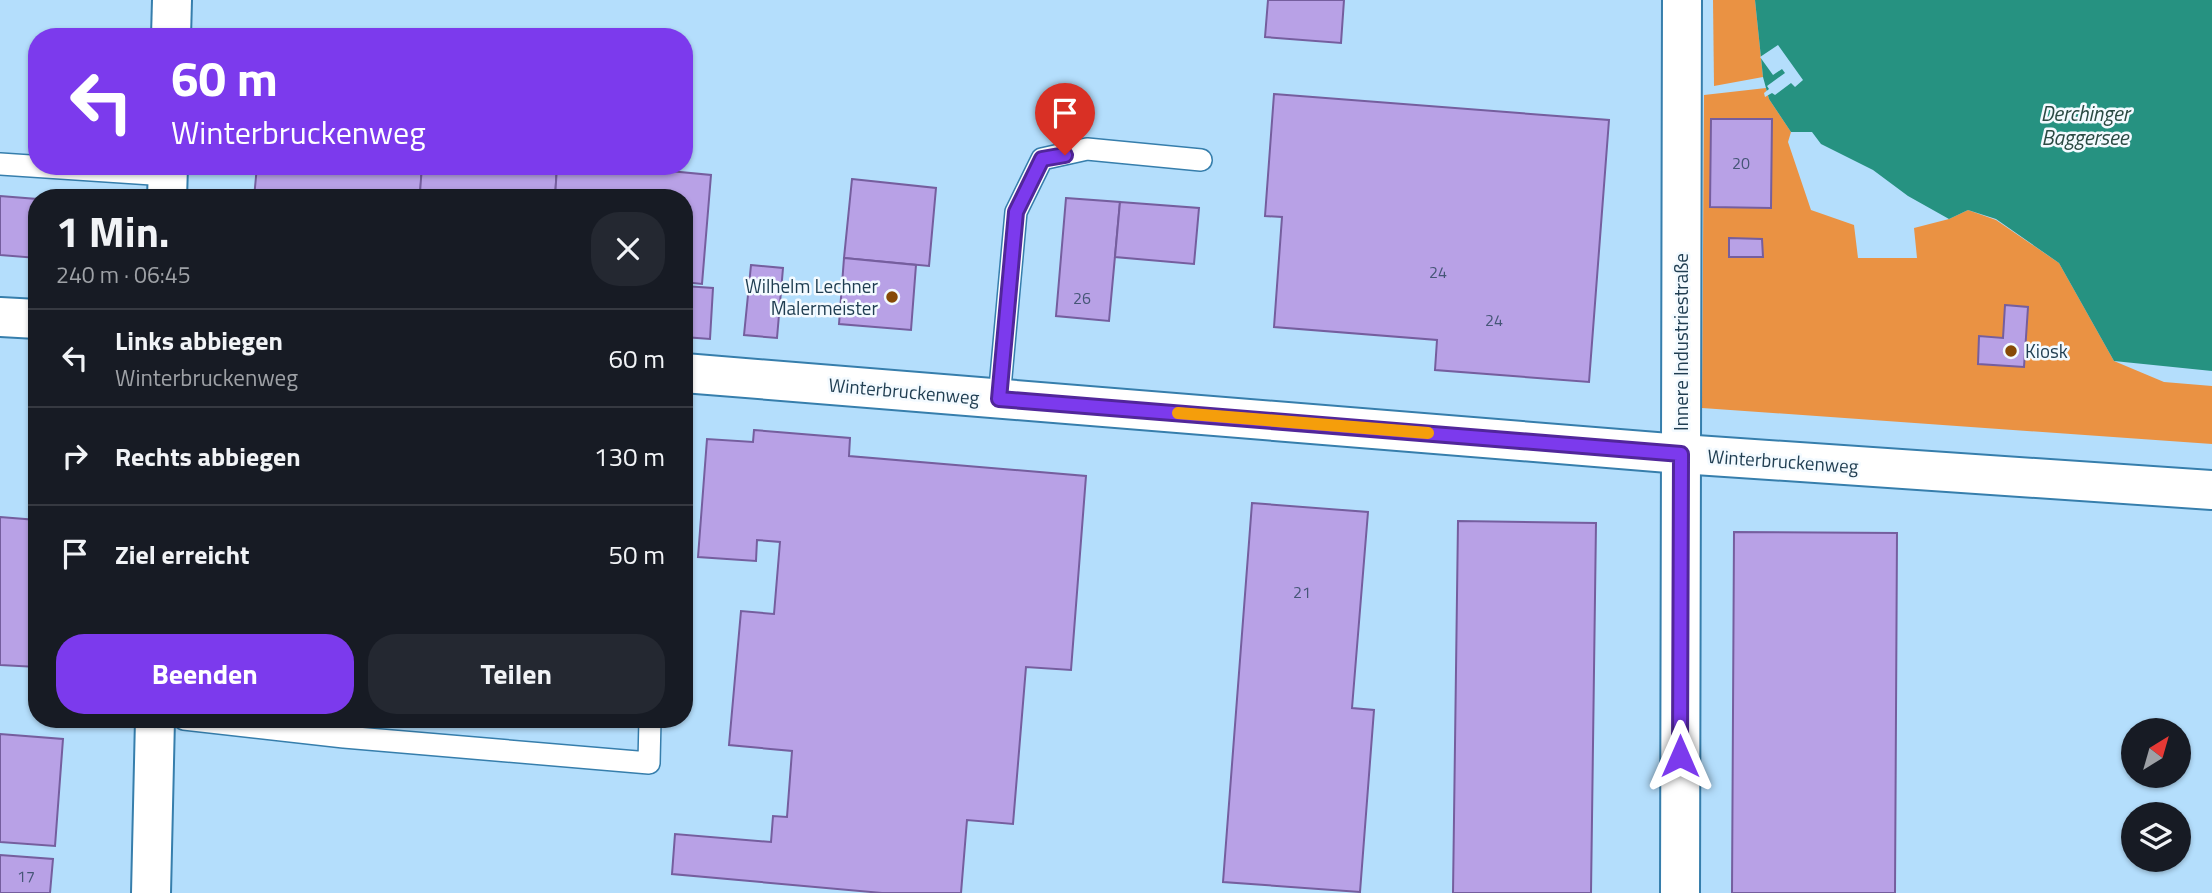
<!DOCTYPE html>
<html lang="de">
<head>
<meta charset="utf-8">
<style>
	body { margin:0; font-family:"Titillium Web",sans-serif; background:#242831; color:#f1f3f6; height:100vh; display:flex; flex-direction:column; font-size:26px; white-space:nowrap }
	* { box-sizing:border-box; margin:0 }
	p { font-size:23px; color:#9ea1a6 }
	.icon { flex:none; width:38px; height:38px; fill:none; stroke:currentColor; stroke-width:2; stroke-linecap:round; stroke-linejoin:round }
	.map { position:relative; flex:1; overflow:hidden }
	.details { position:absolute; left:28px; top:189px; width:665px; height:539px; display:flex; flex-direction:column; background:#171b24; border-radius:28px; box-shadow:0 2px 5px #0004 }
	.details>* { flex:none }
	.hud { position:absolute; left:28px; top:28px; width:665px; height:147px; border-radius:28px; box-shadow:0 2px 5px #0004; background:#7c3aed; color:#fff; overflow:hidden }
	.needle { width:46px; rotate:37deg }
	.fabs { position:absolute; left:2121px; top:718px; display:grid; gap:14px }
	.fabs a { display:grid; place-items:center; width:70px; height:70px; border-radius:50%; background:#171b24; box-shadow:0 2px 5px #0004; font-size:35px }
	.pin { position:absolute; display:grid; place-items:center; width:60px; height:60px; color:#fff; margin:-72px -30px; border-radius:50% 50% 50% 0; rotate:-45deg; box-shadow:0 0 7px #0007 }
	.pin .icon { rotate:45deg }
	.me { position:absolute; width:77px; margin:-38px; rotate:0deg; stroke-linejoin:round; filter:drop-shadow(0 0 5px #0008) }
	.turn { display:flex; align-items:center; gap:24px; height:147px; padding:0 28px; font-size:32px }
	.turn .icon { width:91px; height:91px; stroke-width:2.5 }
	.turn b { display:block; font-size:49px; line-height:60px }
	.round { display:grid; place-items:center; flex:none; width:74px; height:74px; border-radius:28px; background:#242831 }
	.summary { display:flex; align-items:center; justify-content:space-between; height:119px; padding:0 28px }
	h1 { font-size:42px; font-weight:700; line-height:52px }
	.button { display:flex; gap:14px; margin-top:auto; padding:14px 28px }
	.button a { flex:1; height:80px; border-radius:28px; background:#7c3aed; color:#fff; font-size:28px; font-weight:700; line-height:80px; text-align:center }
	.button a+a { background:#242831; color:#f1f3f6 }
	ul { padding:0; list-style:none }
	li { display:flex; align-items:center; gap:21px; height:98px; padding:0 28px; border-top:2px solid #363941 }
	li div { flex:1 }
	li b { display:block; font-size:26px }
	li em { font-style:normal }
	.map>svg:first-child { display:block }
	.green { fill:#ea9243 }
	.water { fill:#269281 }
	.pier { fill:#b4defc }
	.building { fill:#b8a1e6; stroke:#755e9e; stroke-width:2 }
	.lines { fill:none; stroke-linecap:round; stroke-linejoin:round }
	.lane-casing { stroke:#367eac; stroke-width:24 }
	.street-casing { stroke:#367eac; stroke-width:42 }
	.secondary-casing { stroke:#367eac; stroke-width:42 }
	.lane { stroke:#fff; stroke-width:21 }
	.street { stroke:#fff; stroke-width:38 }
	.secondary { stroke:#fff; stroke-width:38 }
	.route-casing { stroke:#51269a; stroke-width:18 }
	.route { stroke:#7c3aed; stroke-width:12 }
	.slow { stroke:#f59e0b; stroke-width:12 }
	.poi-dot { fill:#874a07; stroke:#f3faff; stroke-width:2.5 }
	.labels { text-anchor:middle; stroke-width:5; stroke-linejoin:round; paint-order:stroke }
	.number-label { font-size:16px; fill:#455676 }
	.poi-label { font-size:19px; fill:#1f3d51; stroke:#f3faff; text-anchor:end }
	.street-label { font-size:19px; fill:#1f3d51; stroke:#f3faff }
	.water-label { font-size:21px; font-style:italic; fill:#2b4a43; stroke:#f3faff }
</style>
</head>
<body>
<div class="map">
<svg width="2212" height="893" viewBox="0 0 2212 893">
	<rect width="100%" height="100%" fill="#b4defc"/>
	<g class="green">
		<path d="M 1713,0 L 1755,0 L 1763,77 L 1714,86 Z"/>
		<path d="M 1766,88 L 1769,99 L 1791,132 L 1788,142 L 1811,210 L 1854,225 L 1858,258 L 1917,258 L 1914,228 L 1949,219 L 1968,210 L 1996,220 L 2059,263 L 2114,361 L 2164,382 L 2212,386 L 2212,444 L 1702,408 L 1704,95 Z"/>
	</g>
	<path class="water" d="M 1755,0 L 2212,0 L 2212,371 L 2114,361 L 2059,263 L 1996,219 L 1968,210 L 1949,219 L 1908,196 L 1873,170 L 1821,144 L 1812,132 L 1791,132 L 1769,99 L 1763,77 Z"/>
	<path class="pier" d="M 1778,45 L 1803,80 L 1795,87 L 1791,83 L 1775,95 L 1772,93 L 1765,97 L 1764,93 L 1769,89 L 1767,86 L 1785,73 L 1782,69 L 1773,75 L 1760,57 Z"/>
	<g class="building">
		<path d="M 1268,0 L 1344,0 L 1341,43 L 1265,37 Z"/>
		<path d="M 1274,94 L 1609,120 L 1589,382 L 1435,370 L 1437,340 L 1274,327 L 1282,217 L 1265,216 Z"/>
		<path d="M 1711,119 L 1772,119 L 1771,208 L 1710,207 Z"/>
		<path d="M 257,166 L 422,166 L 420,198 L 254,198 Z"/>
		<path d="M 422,166 L 557,166 L 555,198 L 448,198 L 449,194 L 420,192 Z"/>
		<path d="M 557,166 L 617,166 L 711,175 L 702,284 L 684,282 L 684,198 L 555,198 Z"/>
		<path d="M 852,179 L 936,188 L 929,266 L 844,258 Z"/>
		<path d="M 83,192 L 120,194 L 120,198 L 83,198 Z"/>
		<path d="M 0,196 L 37,199 L 37,258 L 0,255 Z"/>
		<path d="M 1066,198 L 1120,202 L 1109,321 L 1056,316 Z"/>
		<path d="M 1120,202 L 1199,208 L 1194,264 L 1115,257 Z"/>
		<path d="M 1729,238 L 1762,239 L 1763,257 L 1729,257 Z"/>
		<path d="M 844,258 L 916,265 L 911,330 L 839,324 Z"/>
		<path d="M 751,265 L 783,268 L 777,338 L 744,335 Z"/>
		<path d="M 684,286 L 713,288 L 710,339 L 684,337 Z"/>
		<path d="M 2005,305 L 2028,307 L 2024,367 L 1978,364 L 1979,336 L 2003,338 Z"/>
		<path d="M 754,430 L 850,438 L 849,456 L 1086,476 L 1071,670 L 1026,667 L 1013,824 L 967,820 L 961,893 L 882,893 L 672,874 L 675,834 L 771,842 L 773,816 L 787,817 L 792,751 L 729,745 L 741,611 L 774,614 L 780,542 L 757,540 L 756,561 L 698,557 L 707,439 L 753,442 Z"/>
		<path d="M 1252,503 L 1368,512 L 1352,708 L 1374,710 L 1360,892 L 1223,882 Z"/>
		<path d="M 0,517 L 37,520 L 37,667 L 0,665 Z"/>
		<path d="M 1458,521 L 1596,523 L 1591,893 L 1453,893 Z"/>
		<path d="M 1734,532 L 1897,533 L 1895,893 L 1732,893 Z"/>
		<path d="M 0,734 L 63,739 L 55,846 L 0,842 Z"/>
		<path d="M 0,855 L 53,859 L 50,893 L 0,893 Z"/>
	</g>
	<g class="lines">
		<defs>
			<g id="lane">
				<path d="M 0,164 L 167,175"/>
				<path d="M 999,399 L 1016,212 L 1042,159 L 1087,149 L 1201,160"/>
				<path d="M 184,719 L 344,737 L 649,763 L 650,719"/>
			</g>
			<g id="street">
				<path d="M 171,37 L 172,0"/>
				<path d="M 167,198 L 168,166"/>
				<path d="M 1680,893 L 1682,0"/>
			</g>
			<g id="secondary">
				<path d="M 0,317 L 37,319"/>
				<path d="M 684,373 L 1681,454 L 2212,490"/>
				<path d="M 151,893 L 155,719"/>
			</g>
		</defs>
		<use href="#lane" class="lane-casing"/>
		<use href="#street" class="street-casing"/>
		<use href="#secondary" class="secondary-casing"/>
		<use href="#lane" class="lane"/>
		<use href="#street" class="street"/>
		<use href="#secondary" class="secondary"/>
	</g>
	<g class="lines">
		<defs>
			<path id="route" d="M 1065,155 L 1042,159 L 1016,212 L 999,399 L 1681,454 L 1680,756"/>
		</defs>
		<use href="#route" class="route-casing"/>
		<use href="#route" class="route"/>
		<path class="slow" d="M 1178,413 L 1428,433"/>
	</g>
	<g class="poi-dot">
		<circle cx="892" cy="297" r="7"/>
		<circle cx="2011" cy="351" r="7"/>
	</g>
	<g class="labels">
		<g class="number-label">
			<text x="1741" y="169">20</text>
			<text x="1438" y="278">24</text>
			<text x="1082" y="304">26</text>
			<text x="1494" y="326">24</text>
			<text x="1302" y="598">21</text>
			<text x="26" y="882">17</text>
		</g>
		<g class="poi-label">
			<text x="878" y="293">Wilhelm Lechner<tspan x="878" dy="22">Malermeister</tspan></text>
			<text x="2025" y="358" text-anchor="start">Kiosk</text>
		</g>
		<g class="street-label">
			<text transform="translate(1681 342) rotate(-90)" y="7">Innere Industriestraße</text>
			<text transform="translate(904 391) rotate(5)" y="7">Winterbruckenweg</text>
			<text transform="translate(1783 461) rotate(4)" y="7">Winterbruckenweg</text>
		</g>
		<g class="water-label">
			<text x="2085" y="121">Derchinger<tspan x="2085" dy="24">Baggersee</tspan></text>
		</g>
	</g>
</svg>
<div class="fabs">
<a><svg class="needle" viewBox="-14 -14 28 28"><path d="M0-13l5 13h-10z" fill="#e53935"/><path d="M0 13l5-13h-10z" fill="#9ea1a6"/></svg></a>
<a><svg class="icon" aria-label="layers" viewBox="0 0 24 24"><path d="M12 4l9 5-9 5-9-5zM3 14l9 5 9-5"/></svg></a>
</div>
<div class="pin" style="left:1065px;top:155px;background:#d93025"><svg class="icon" aria-label="arrive" viewBox="0 0 24 24"><path d="M6 21V4h12l-3 4 3 4H6"/></svg></div>
<svg class="me" style="left:1680px;top:756px" viewBox="-20 -20 40 40"><path d="M0-17L14 15 0 8-14 15z" fill="#7c3aed" stroke="#fff" stroke-width="4"/></svg>
<div class="hud">
<div class="turn"><svg class="icon" aria-label="left" viewBox="0 0 24 24"><path d="M17 20v-9H6M10 6l-5 5 5 5"/></svg><div><b>60 m</b>Winterbruckenweg</div></div>
</div>
<section class="details">
<div class="summary"><div><h1>1 Min.</h1><p>240 m · 06:45</p></div><a class="round"><svg class="icon" aria-label="close" viewBox="0 0 24 24"><path d="M6 6l12 12M18 6L6 18"/></svg></a></div>
<ul>
<li><svg class="icon" aria-label="left" viewBox="0 0 24 24"><path d="M17 20v-9H6M10 6l-5 5 5 5"/></svg><div><b>Links abbiegen</b><p>Winterbruckenweg</p></div><em>60 m</em></li>
<li><svg class="icon" aria-label="right" viewBox="0 0 24 24"><path d="M7 20v-9h11M14 6l5 5-5 5"/></svg><div><b>Rechts abbiegen</b></div><em>130 m</em></li>
<li><svg class="icon" aria-label="arrive" viewBox="0 0 24 24"><path d="M6 21V4h12l-3 4 3 4H6"/></svg><div><b>Ziel erreicht</b></div><em>50 m</em></li>
</ul>
<div class="button"><a>Beenden</a><a>Teilen</a></div>
</section>
</div>
</body>
</html>
